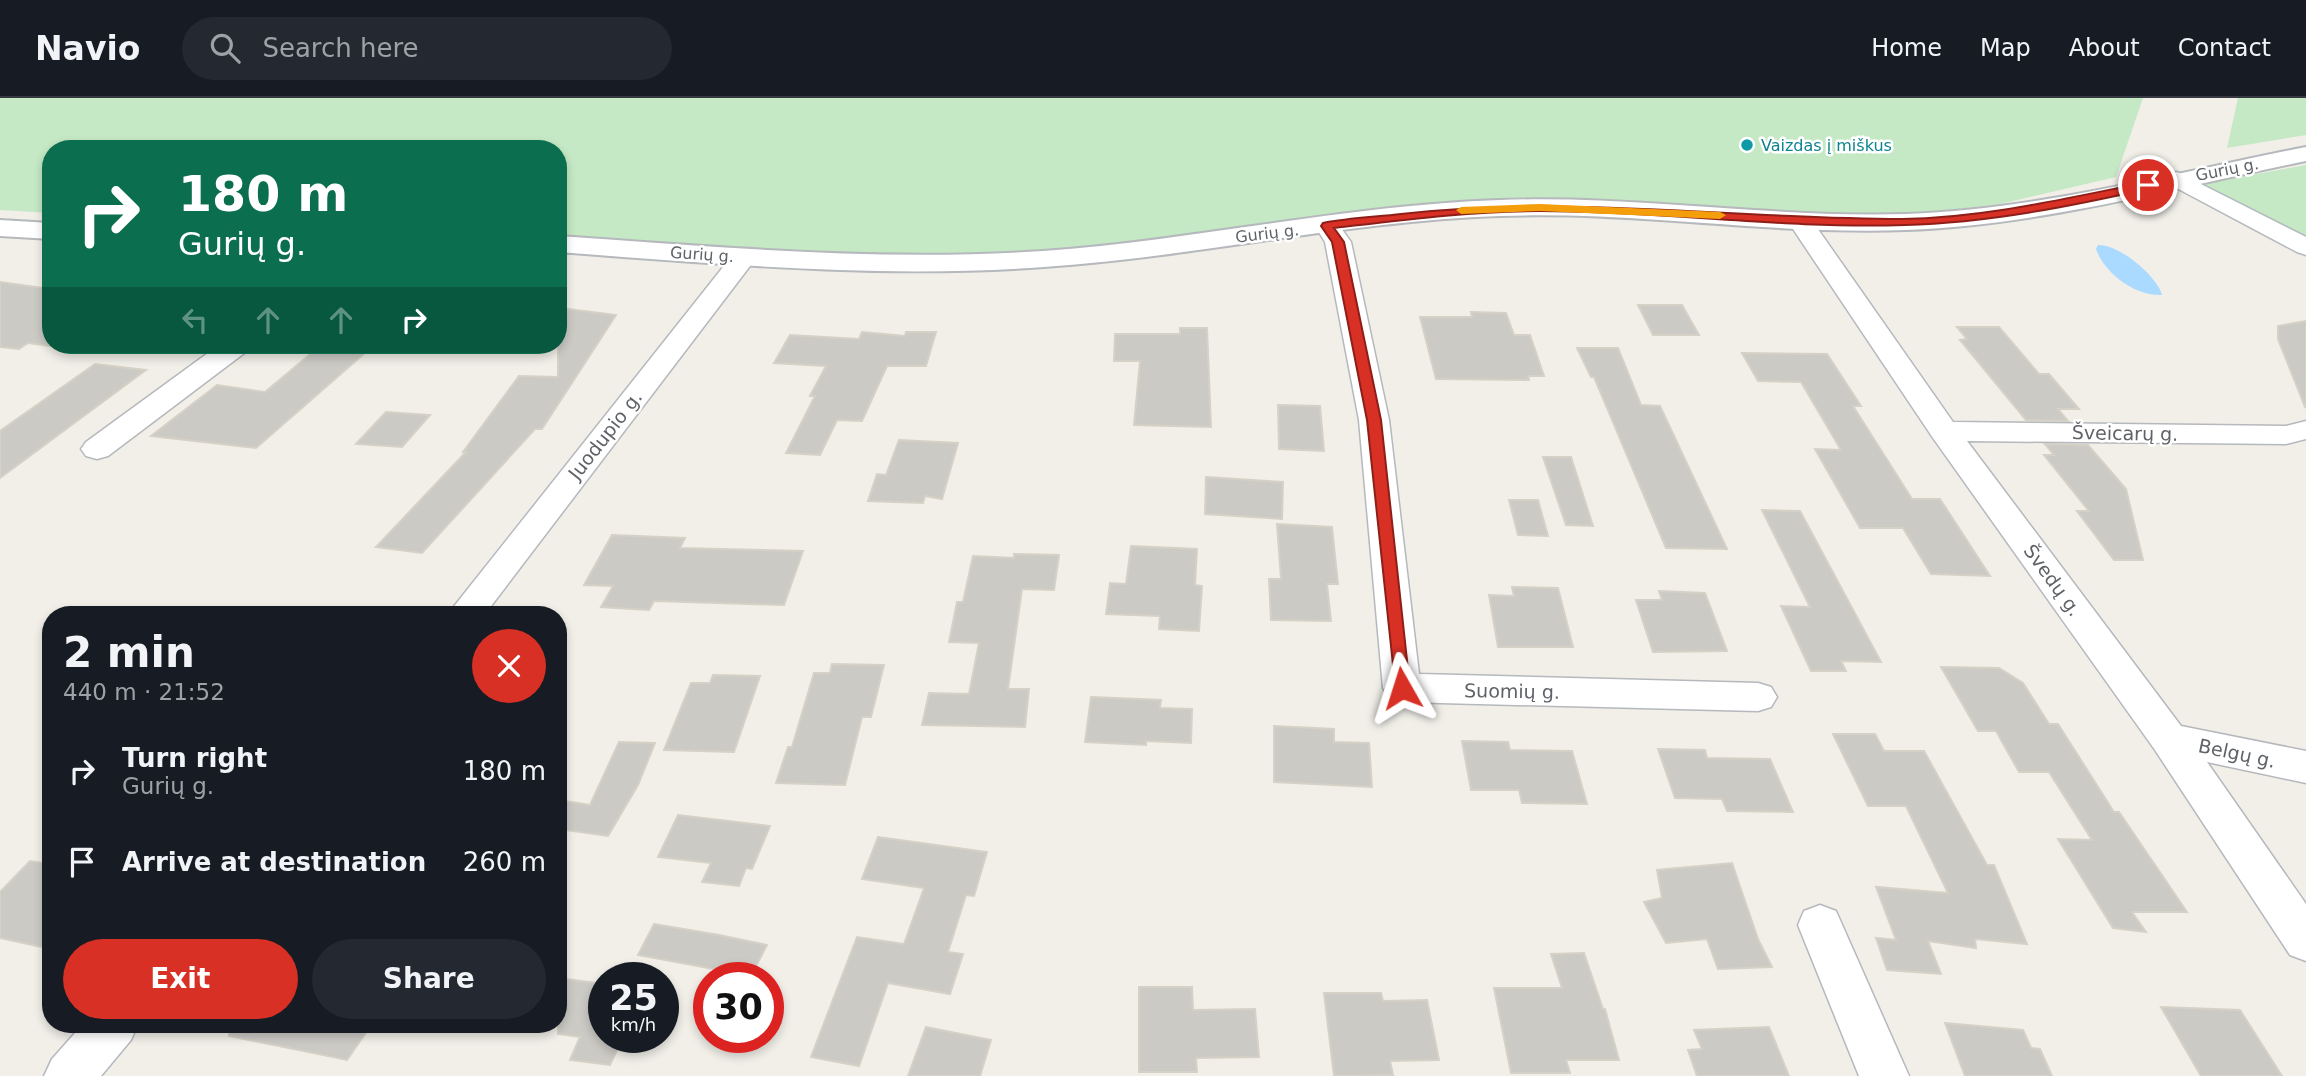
<!DOCTYPE html>
<html lang="en">
<head>
<meta charset="utf-8">
<style>
	body { margin:0; font-family:"DejaVu Sans",sans-serif; background:#242831; color:#f1f3f6; height:100vh; display:flex; flex-direction:column; font-size:26px; white-space:nowrap }
	* { box-sizing:border-box; margin:0 }
	p { font-size:23px; color:#9ea1a6 }
	.icon { flex:none; width:38px; height:38px; fill:none; stroke:currentColor; stroke-width:2; stroke-linecap:round; stroke-linejoin:round }
	.map { position:relative; flex:1; overflow:hidden }
	.sheet { position:absolute; left:42px; top:508px; width:525px; height:427px; display:flex; flex-direction:column; background:#171b24; border-radius:28px; box-shadow:0 4px 10px #0003 }
	.sheet>* { flex:none }
	.banner { position:absolute; left:42px; top:42px; width:525px; height:214px; border-radius:28px; box-shadow:0 4px 10px #0003; background:#0b6e4f; color:#fff; overflow:hidden }
	.speed { position:absolute; left:588px; top:864px; display:flex; gap:14px; font-size:35px; font-weight:700; text-align:center }
	.speed>* { display:grid; place-content:center; width:91px; height:91px; border-radius:50%; background:#171b24; box-shadow:0 4px 10px #0003; line-height:1 }
	.speed small { font-size:18px; font-weight:400 }
	.speed .limit { border:10px solid #d22; background:#fff; color:#111 }
	.pin { position:absolute; display:grid; place-items:center; width:60px; height:60px; color:#fff; margin:-30px; border:4px solid #fff; border-radius:50%; box-shadow:0 2px 7px #0007 }
	.me { position:absolute; width:77px; margin:-38px; rotate:354deg; stroke-linejoin:round; filter:drop-shadow(0 0 5px #0008) }
	.turn { display:flex; align-items:center; gap:24px; height:147px; padding:0 21px; font-size:32px }
	.turn .icon { width:91px; height:91px; stroke-width:2.5 }
	.turn b { display:block; font-size:49px; line-height:60px }
	.lanes { display:flex; align-items:center; height:66px; padding:0 21px; background:#0003; justify-content:center; gap:35px; direction:ltr }
	.lanes .off { opacity:.35 }
	.round { display:grid; place-items:center; flex:none; width:74px; height:74px; border-radius:37px; background:#242831 }
	.headline { display:flex; align-items:center; justify-content:space-between; height:119px; padding:0 21px }
	h1 { font-size:42px; font-weight:700; line-height:52px }
	.button { display:flex; gap:14px; margin-top:auto; padding:14px 21px }
	.button a { flex:1; height:80px; border-radius:42px; background:#d93025; color:#fff; font-size:28px; font-weight:700; line-height:80px; text-align:center }
	.button a+a { background:#242831; color:#f1f3f6 }
	ul { padding:0; list-style:none }
	li { display:flex; align-items:center; gap:21px; height:91px; padding:0 21px }
	li div { flex:1 }
	li b { display:block; font-size:26px }
	li em { font-style:normal }
	header { display:flex; align-items:center; gap:42px; box-sizing:border-box; height:98px; padding:0 35px; background:#171b24; border-bottom:2px solid #363941 }
	header strong { font-size:33px }
	nav { display:flex; gap:38px; margin-inline-start:auto; font-size:24px }
	.search { width:490px; height:63px; background:#242831; display:flex; align-items:center; gap:18px; box-sizing:border-box; padding:0 24px; border-radius:38px; color:#9ea1a6; font-size:26px }
	.map>svg:first-child { display:block }
	.green { fill:#c5e8c5 }
	.water { fill:#aadaff }
	.building { fill:#cccac5; stroke:#d6d1c6; stroke-width:2 }
	.lines { fill:none; stroke-linecap:round; stroke-linejoin:round }
	.minor-casing { stroke:#b5b8bc; stroke-width:3 }
	.tertiary-casing { stroke:#b5b8bc; stroke-width:4 }
	.minor { fill:#fff; fill-rule:evenodd }
	.tertiary { fill:#fff; fill-rule:evenodd }
	.route { fill:#d93025; stroke:#8d1f18; stroke-width:2 }
	.slow { fill:#f59e0b }
	.culture-dot { fill:#0f9aa8; stroke:#fff; stroke-width:2.5 }
	.labels { text-anchor:middle; stroke-width:5; stroke-linejoin:round; paint-order:stroke }
	.far-culture-label { font-size:16px; fill:#0d838f; stroke:#fff; text-anchor:start }
	.far-street-label { font-size:16px; fill:#5f6368; stroke:#fff }
	.street-label { font-size:19px; fill:#5f6368; stroke:#fff }
</style>
</head>
<body>
<header>
<strong>Navio</strong>
<div class="search"><svg class="icon" aria-label="search" viewBox="0 0 24 24"><circle cx="10" cy="10" r="6"/><path d="M15 15l6 6"/></svg>Search here</div>
<nav><a>Home</a><a>Map</a><a>About</a><a>Contact</a></nav>
</header>
<div class="map">
<svg width="2306" height="978" viewBox="0 0 2306 978">
	<rect width="100%" height="100%" fill="#f1efe8"/>
	<g class="green">
		<path d="M 0,0 L 2143,0 L 2116,79 L 2000,106 L 1925,115 L 1853,117 L 1713,109 L 1520,103 L 1447,105 L 1072,150 L 981,155 L 816,155 L 558,137 L 558,51 L 51,51 L 51,115 L 0,112 Z"/>
		<path d="M 2238,0 L 2306,0 L 2306,37 L 2227,50 Z"/>
		<path d="M 2306,67 L 2306,155 L 2185,89 Z"/>
	</g>
	<path class="water" d="M 2098,147 C 2119,146 2157,178 2162,197 C 2135,198 2105,176 2096,151 Z"/>
	<g class="building">
		<path d="M 0,184 L 51,191 L 51,248 L 28,245 L 19,251 L 0,249 Z"/>
		<path d="M 1638,207 L 1682,207 L 1699,237 L 1653,237 Z"/>
		<path d="M 568,211 L 616,217 L 542,331 L 535,331 L 422,455 L 376,449 L 466,354 L 463,354 L 519,278 L 558,279 L 558,225 Z"/>
		<path d="M 1471,214 L 1506,215 L 1514,237 L 1530,237 L 1544,278 L 1528,278 L 1529,282 L 1436,281 L 1420,219 L 1472,219 Z"/>
		<path d="M 2306,223 L 2306,308 L 2305,309 L 2278,241 L 2278,228 Z"/>
		<path d="M 1957,229 L 1999,229 L 2039,276 L 2049,276 L 2079,311 L 2058,311 L 2068,323 L 2026,322 L 1960,242 L 1967,241 Z"/>
		<path d="M 1180,230 L 1207,230 L 1211,329 L 1134,327 L 1140,263 L 1114,263 L 1115,236 L 1180,236 Z"/>
		<path d="M 862,234 L 905,238 L 906,234 L 936,234 L 926,268 L 887,268 L 862,323 L 837,322 L 820,357 L 786,355 L 815,298 L 810,298 L 826,268 L 774,265 L 790,237 L 859,241 Z"/>
		<path d="M 321,247 L 374,247 L 256,350 L 151,338 L 217,287 L 265,294 Z"/>
		<path d="M 1577,250 L 1618,250 L 1641,307 L 1660,308 L 1727,451 L 1666,450 L 1594,279 L 1591,279 Z"/>
		<path d="M 1742,255 L 1827,256 L 1861,308 L 1853,308 L 1912,401 L 1940,401 L 1990,478 L 1931,476 L 1903,430 L 1860,430 L 1815,351 L 1841,352 L 1801,284 L 1758,283 Z"/>
		<path d="M 95,266 L 146,272 L 0,380 L 0,333 Z"/>
		<path d="M 1278,307 L 1320,308 L 1324,353 L 1279,351 Z"/>
		<path d="M 386,314 L 430,317 L 402,349 L 356,346 Z"/>
		<path d="M 899,342 L 958,345 L 942,401 L 925,398 L 923,405 L 868,403 L 877,376 L 886,377 Z"/>
		<path d="M 2045,346 L 2088,347 L 2126,391 L 2143,462 L 2114,462 L 2077,413 L 2089,413 L 2044,357 L 2054,357 Z"/>
		<path d="M 1543,359 L 1571,359 L 1593,428 L 1566,427 Z"/>
		<path d="M 1206,379 L 1283,384 L 1282,421 L 1205,416 Z"/>
		<path d="M 1509,402 L 1538,402 L 1548,438 L 1518,437 Z"/>
		<path d="M 1762,412 L 1800,413 L 1881,564 L 1841,563 L 1846,573 L 1811,573 L 1781,508 L 1810,509 Z"/>
		<path d="M 1277,426 L 1332,429 L 1338,486 L 1327,486 L 1331,523 L 1271,522 L 1269,481 L 1281,481 Z"/>
		<path d="M 612,437 L 685,440 L 680,450 L 803,453 L 784,507 L 654,503 L 649,512 L 601,509 L 613,488 L 584,487 Z"/>
		<path d="M 1131,448 L 1197,451 L 1195,487 L 1202,488 L 1199,533 L 1159,531 L 1160,518 L 1106,516 L 1110,485 L 1126,486 Z"/>
		<path d="M 1014,456 L 1059,457 L 1054,492 L 1022,491 L 1008,591 L 1029,591 L 1025,629 L 922,627 L 929,595 L 969,596 L 979,545 L 949,544 L 957,504 L 963,504 L 973,458 L 1014,460 Z"/>
		<path d="M 1512,489 L 1558,490 L 1573,549 L 1498,549 L 1489,497 L 1514,498 Z"/>
		<path d="M 1659,493 L 1705,495 L 1727,553 L 1653,554 L 1636,502 L 1662,502 Z"/>
		<path d="M 832,566 L 884,567 L 871,619 L 862,619 L 845,687 L 776,685 L 788,649 L 792,649 L 814,575 L 830,575 Z"/>
		<path d="M 1941,569 L 1999,570 L 2023,585 L 2049,626 L 2058,626 L 2114,714 L 2119,714 L 2187,814 L 2132,814 L 2146,834 L 2113,830 L 2058,741 L 2092,742 L 2049,674 L 2019,674 L 1996,633 L 1978,633 Z"/>
		<path d="M 713,577 L 760,578 L 734,654 L 664,652 L 691,585 L 710,585 Z"/>
		<path d="M 1091,599 L 1161,602 L 1160,610 L 1192,611 L 1191,645 L 1146,643 L 1146,647 L 1085,644 Z"/>
		<path d="M 1274,628 L 1334,631 L 1334,644 L 1369,645 L 1372,689 L 1274,684 Z"/>
		<path d="M 1833,636 L 1875,636 L 1884,653 L 1924,653 L 1987,767 L 1994,767 L 2027,846 L 1975,841 L 1976,850 L 1928,843 L 1941,876 L 1887,872 L 1876,840 L 1896,842 L 1876,789 L 1948,795 L 1906,708 L 1868,708 Z"/>
		<path d="M 1462,643 L 1508,644 L 1510,652 L 1572,653 L 1587,706 L 1522,705 L 1519,692 L 1471,692 Z"/>
		<path d="M 619,644 L 655,645 L 638,687 L 608,738 L 558,731 L 558,702 L 590,707 Z"/>
		<path d="M 1658,651 L 1705,652 L 1707,660 L 1770,661 L 1793,714 L 1727,713 L 1722,701 L 1675,700 Z"/>
		<path d="M 678,717 L 770,728 L 752,771 L 746,770 L 739,788 L 702,784 L 711,765 L 658,759 Z"/>
		<path d="M 878,739 L 987,754 L 974,798 L 966,797 L 948,854 L 963,856 L 950,896 L 888,885 L 859,968 L 811,959 L 857,839 L 904,846 L 924,790 L 862,781 Z"/>
		<path d="M 30,763 L 51,766 L 51,838 L 41,849 L 0,840 L 0,794 Z"/>
		<path d="M 1732,765 L 1758,841 L 1772,869 L 1718,871 L 1707,841 L 1666,845 L 1644,804 L 1662,800 L 1657,772 Z"/>
		<path d="M 654,826 L 719,837 L 767,847 L 751,878 L 638,857 Z"/>
		<path d="M 1584,855 L 1603,911 L 1605,911 L 1619,962 L 1566,962 L 1570,975 L 1511,975 L 1494,890 L 1562,890 L 1551,856 Z"/>
		<path d="M 558,880 L 604,886 L 604,940 L 623,940 L 610,967 L 570,962 L 580,939 L 558,936 Z"/>
		<path d="M 1139,889 L 1192,889 L 1193,912 L 1255,911 L 1259,959 L 1196,960 L 1197,974 L 1139,974 Z"/>
		<path d="M 1324,895 L 1381,895 L 1383,903 L 1427,902 L 1439,962 L 1390,963 L 1393,977 L 1334,978 Z"/>
		<path d="M 2161,909 L 2240,912 L 2282,978 L 2201,978 Z"/>
		<path d="M 1945,925 L 2023,932 L 2031,950 L 2040,951 L 2052,978 L 1965,978 Z"/>
		<path d="M 230,926 L 372,926 L 347,962 L 229,938 Z"/>
		<path d="M 926,929 L 991,942 L 980,978 L 908,978 Z"/>
		<path d="M 1769,929 L 1789,978 L 1697,978 L 1688,952 L 1702,951 L 1694,932 Z"/>
	</g>
	<g class="lines">
		<defs>
			<g id="minor">
				<path d="M 2177,74 L 2306,139 L 2306,157 L 2297,154 L 2169,86 L 2165,81 L 2169,76 Z"/>
				<path d="M 1799,115 L 1808,117 L 1953,324 L 2286,328 L 2306,323 L 2306,341 L 2286,346 L 1967,343 L 2181,628 L 2306,653 L 2306,685 L 2207,664 L 2306,806 L 2306,863 L 2290,857 L 2155,652 L 1933,340 L 1787,122 L 1790,117 Z"/>
				<path d="M 1327,121 L 1336,123 L 1351,144 L 1389,322 L 1419,576 L 1758,585 L 1771,589 L 1777,599 L 1771,609 L 1758,613 L 1402,604 L 1389,600 L 1383,590 L 1359,322 L 1325,144 L 1315,128 L 1318,123 Z"/>
				<path d="M 744,151 L 753,154 L 757,159 L 753,164 L 485,516 L 448,516 L 735,154 Z"/>
				<path d="M 219,247 L 251,247 L 247,253 L 108,358 L 97,361 L 86,358 L 81,351 L 86,344 Z"/>
				<path d="M 1820,807 L 1836,813 L 1909,978 L 1859,978 L 1798,827 L 1804,813 Z"/>
				<path d="M 83,926 L 138,926 L 131,942 L 101,978 L 44,978 L 52,961 Z"/>
			</g>
			<g id="tertiary">
				<path d="M 2306,49 L 2306,63 C 2174,90 2041,127 1906,132 C 1770,137 1635,113 1500,118 C 1347,123 1196,159 1044,169 C 882,181 720,166 558,154 L 558,138 C 720,149 882,164 1043,153 C 1196,142 1347,107 1500,102 C 1635,97 1770,120 1906,116 C 2041,111 2174,75 2306,49 Z"/>
				<path d="M 0,122 L 51,125 L 51,141 L 0,138 Z"/>
			</g>
		</defs>
		<use href="#minor" class="minor-casing"/>
		<use href="#tertiary" class="tertiary-casing"/>
		<use href="#minor" class="minor"/>
		<use href="#tertiary" class="tertiary"/>
	</g>
	<path class="route" d="M 2148,84 L 2152,85 L 2152,90 C 2072,108 1988,125 1905,127 C 1783,131 1662,113 1540,113 C 1471,113 1402,122 1334,130 L 1344,144 L 1381,322 L 1410,590 L 1408,595 L 1396,595 L 1367,322 L 1332,144 L 1321,128 L 1323,125 C 1348,120 1375,119 1401,116 C 1568,97 1735,121 1902,121 C 1985,120 2067,100 2148,84 Z"/>
	<path class="slow" d="M 1540,106 L 1720,114 L 1726,117 L 1720,121 L 1540,113 L 1461,116 L 1456,112 L 1461,109 Z"/>
	<circle class="culture-dot" cx="1747" cy="47" r="7"/>
	<g class="labels">
		<g class="far-culture-label">
			<text x="1761" y="53">Vaizdas į miškus</text>
		</g>
		<g class="far-street-label">
			<text transform="translate(2227 71) rotate(-11)" y="6">Gurių g.</text>
			<text transform="translate(1267 135) rotate(-7)" y="6">Gurių g.</text>
			<text transform="translate(702 156) rotate(4)" y="6">Gurių g.</text>
		</g>
		<g class="street-label">
			<text transform="translate(2125 335) rotate(1)" y="7">Šveicarų g.</text>
			<text transform="translate(605 337) rotate(-52)" y="7">Juodupio g.</text>
			<text transform="translate(2053 482) rotate(54)" y="7">Švedų g.</text>
			<text transform="translate(1512 593) rotate(1)" y="7">Suomių g.</text>
			<text transform="translate(2237 655) rotate(12)" y="7">Belgų g.</text>
		</g>
	</g>
</svg>
<div class="speed"><div>25<small>km/h</small></div><div class="limit">30</div></div>
<div class="pin" style="left:2148px;top:87px;background:#d93025"><svg class="icon" aria-label="arrive" viewBox="0 0 24 24"><path d="M6 21V4h12l-3 4 3 4H6"/></svg></div>
<svg class="me" style="left:1402px;top:590px" viewBox="-20 -20 40 40"><path d="M0-17L14 15 0 8-14 15z" fill="#d93025" stroke="#fff" stroke-width="4"/></svg>
<div class="banner">
<div class="turn"><svg class="icon" aria-label="right" viewBox="0 0 24 24"><path d="M7 20v-9h11M14 6l5 5-5 5"/></svg><div><b>180 m</b>Gurių g.</div></div>
<div class="lanes"><svg class="icon off" aria-label="left" viewBox="0 0 24 24"><path d="M17 20v-9H6M10 6l-5 5 5 5"/></svg><svg class="icon off" aria-label="ahead" viewBox="0 0 24 24"><path d="M12 20V5M6 11l6-6 6 6"/></svg><svg class="icon off" aria-label="ahead" viewBox="0 0 24 24"><path d="M12 20V5M6 11l6-6 6 6"/></svg><svg class="icon" aria-label="right" viewBox="0 0 24 24"><path d="M7 20v-9h11M14 6l5 5-5 5"/></svg></div>
</div>
<section class="sheet">
<div class="headline"><div><h1>2 min</h1><p>440 m · 21:52</p></div><a class="round" style="background:#d93025;color:#fff"><svg class="icon" aria-label="close" viewBox="0 0 24 24"><path d="M6 6l12 12M18 6L6 18"/></svg></a></div>
<ul>
<li><svg class="icon" aria-label="right" viewBox="0 0 24 24"><path d="M7 20v-9h11M14 6l5 5-5 5"/></svg><div><b>Turn right</b><p>Gurių g.</p></div><em>180 m</em></li>
<li><svg class="icon" aria-label="arrive" viewBox="0 0 24 24"><path d="M6 21V4h12l-3 4 3 4H6"/></svg><div><b>Arrive at destination</b></div><em>260 m</em></li>
</ul>
<div class="button"><a>Exit</a><a>Share</a></div>
</section>
</div>
</body>
</html>
